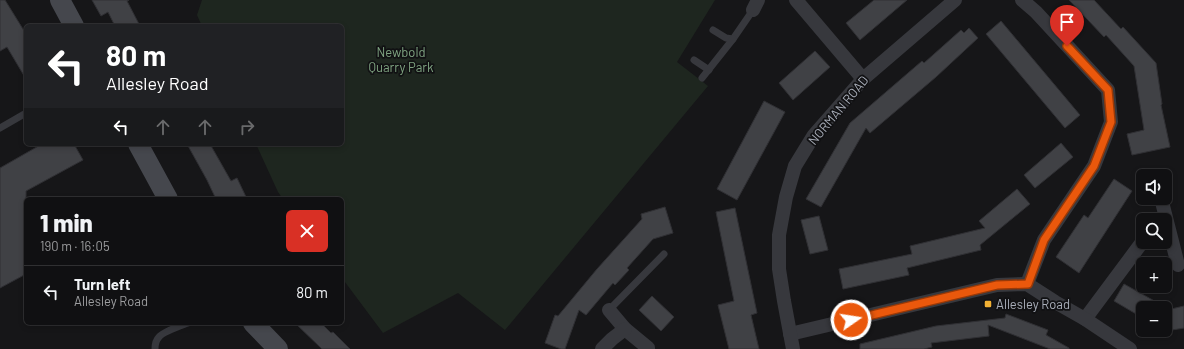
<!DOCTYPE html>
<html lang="en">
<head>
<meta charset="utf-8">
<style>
	body { margin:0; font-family:Barlow,sans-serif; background:#19191b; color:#f1f3f6; height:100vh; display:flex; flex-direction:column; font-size:15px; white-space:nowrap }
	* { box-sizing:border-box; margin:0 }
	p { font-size:13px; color:#9c9d9f }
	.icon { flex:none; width:22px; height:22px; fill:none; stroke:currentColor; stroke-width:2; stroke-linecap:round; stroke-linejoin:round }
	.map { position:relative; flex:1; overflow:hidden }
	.panel { position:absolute; left:24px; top:197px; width:320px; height:128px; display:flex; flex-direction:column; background:#101012; border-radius:6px; box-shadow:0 2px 6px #0003,0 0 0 1px #303032 }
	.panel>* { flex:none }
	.guide { position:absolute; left:24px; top:24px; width:320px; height:122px; border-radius:6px; box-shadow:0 2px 6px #0003,0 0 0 1px #303032; background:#202124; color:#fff; overflow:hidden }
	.controls { position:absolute; left:1136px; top:169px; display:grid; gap:8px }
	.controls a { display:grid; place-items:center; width:36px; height:36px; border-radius:6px; background:#101012; box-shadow:0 2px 6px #0003,0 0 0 1px #303032; font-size:20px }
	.pin { position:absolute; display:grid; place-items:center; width:34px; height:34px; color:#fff; margin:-41px -17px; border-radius:50% 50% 50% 0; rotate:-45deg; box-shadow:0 0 4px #0007 }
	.pin .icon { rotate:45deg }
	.me { position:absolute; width:44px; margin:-22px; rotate:77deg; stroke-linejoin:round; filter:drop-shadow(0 0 3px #0008) }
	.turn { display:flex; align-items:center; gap:14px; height:84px; padding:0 16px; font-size:18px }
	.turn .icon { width:52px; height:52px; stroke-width:2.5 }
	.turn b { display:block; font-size:28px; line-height:34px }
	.lanes { display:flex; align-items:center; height:38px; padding:0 16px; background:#0003; justify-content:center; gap:20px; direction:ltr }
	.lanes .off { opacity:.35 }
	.round { display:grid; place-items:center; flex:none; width:42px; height:42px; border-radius:6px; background:#19191b }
	.summary { display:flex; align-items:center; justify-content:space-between; height:68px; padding:0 16px }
	h1 { font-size:24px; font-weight:800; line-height:30px }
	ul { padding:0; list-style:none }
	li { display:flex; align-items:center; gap:12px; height:52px; padding:0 16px; border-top:1px solid #303032 }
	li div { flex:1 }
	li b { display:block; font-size:15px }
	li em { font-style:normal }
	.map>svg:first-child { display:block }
	.green { fill:#1e261f }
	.building { fill:#404145; stroke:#303034 }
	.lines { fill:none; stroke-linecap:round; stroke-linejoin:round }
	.service { stroke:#37383d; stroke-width:7 }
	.minor { stroke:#37383d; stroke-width:14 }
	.secondary { stroke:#45474d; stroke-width:20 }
	.route-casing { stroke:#983908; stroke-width:10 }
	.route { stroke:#ea580c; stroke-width:7 }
	.poi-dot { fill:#f2b134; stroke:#111113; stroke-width:1.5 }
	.labels { text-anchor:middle; stroke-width:3.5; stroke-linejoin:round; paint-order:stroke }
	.park-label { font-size:13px; fill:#7fa381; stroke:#111113 }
	.street-label { font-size:13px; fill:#a8adb8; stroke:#111113 }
	.poi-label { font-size:13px; fill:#a8adb8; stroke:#111113; text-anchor:start }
</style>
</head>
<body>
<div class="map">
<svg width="1184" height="349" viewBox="0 0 1184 349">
	<rect width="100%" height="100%" fill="#161618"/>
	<path class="green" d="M 202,0 L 715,0 L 677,62 L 708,86 L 505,330 L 458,293 L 383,333 L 342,278 L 342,199 L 283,199 L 278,192 L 256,144 L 342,144 L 342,26 L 202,26 L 197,15 Z"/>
	<g class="building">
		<path d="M 0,0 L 5,0 L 26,34 L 26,79 L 7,47 L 0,51 Z"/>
		<path d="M 92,0 L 129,0 L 127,1 L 140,26 L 115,26 L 108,12 L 101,16 Z"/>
		<path d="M 874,0 L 907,0 L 860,40 L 846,23 Z"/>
		<path d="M 1069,0 L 1094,0 L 1121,29 L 1123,27 L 1156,63 L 1162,104 L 1161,105 L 1170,147 L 1132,155 L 1127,134 L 1144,130 L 1134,66 L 1106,35 L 1104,37 Z"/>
		<path d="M 1001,21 L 1080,115 L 1065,128 L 986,34 Z"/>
		<path d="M 969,28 L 978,38 L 936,77 L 870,133 L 866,128 L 821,207 L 806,199 L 850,123 L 922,61 L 924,63 L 961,30 L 964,33 Z"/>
		<path d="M 815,51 L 830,67 L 793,100 L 779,83 Z"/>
		<path d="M 764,101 L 785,112 L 737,200 L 717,189 Z"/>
		<path d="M 1061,143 L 1073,157 L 1035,188 L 1024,175 Z"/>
		<path d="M 42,144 L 74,144 L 83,160 L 26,191 L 26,274 L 0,288 L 0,168 Z"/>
		<path d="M 187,144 L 210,144 L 231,181 L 237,178 L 247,199 L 216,199 L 207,180 Z"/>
		<path d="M 1114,179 L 1132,191 L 1079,273 L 1056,257 L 1084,215 L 1088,218 Z"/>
		<path d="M 1017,189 L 1030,204 L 980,245 L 981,250 L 907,268 L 909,275 L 843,289 L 839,269 L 912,254 L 910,246 L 985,228 L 979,221 Z"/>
		<path d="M 665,207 L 673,233 L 653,239 L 627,268 L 629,270 L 615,285 L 613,283 L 586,315 L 579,310 L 565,349 L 561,349 L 545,343 L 555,315 L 558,316 L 597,269 L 642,219 L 641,214 Z"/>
		<path d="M 735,208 L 757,313 L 751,315 L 759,349 L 729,349 L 718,305 L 734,301 L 716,212 Z"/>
		<path d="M 819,216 L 828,250 L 810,254 L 801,220 Z"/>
		<path d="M 1124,284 L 1167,308 L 1143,308 L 1143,318 L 1114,301 Z"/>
		<path d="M 652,296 L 674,317 L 661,331 L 639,310 Z"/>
		<path d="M 1184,306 L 1184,328 L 1172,330 L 1167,310 Z"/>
		<path d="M 1006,314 L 1048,330 L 1046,335 L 1069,348 L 1069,349 L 1050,349 L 988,325 L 989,336 L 931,343 L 932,347 L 924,349 L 860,349 L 860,344 L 936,326 L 1005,318 Z"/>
		<path d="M 295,323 L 321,323 L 331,333 L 333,332 L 350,349 L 322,349 Z"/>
	</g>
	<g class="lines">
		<g class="service">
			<path d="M 713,30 L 726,38 L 733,39 L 753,10"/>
			<path d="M 694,60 L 709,70"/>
			<path d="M 702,78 L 733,39"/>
			<path d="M 0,128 L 26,113"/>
			<path d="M 609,310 L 664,254"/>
			<path d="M 155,349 C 155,345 156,340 159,337 C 164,331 180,326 188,323"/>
		</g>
		<g class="minor">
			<path d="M 796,0 L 863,79"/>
			<path d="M 1022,0 L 1036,12 L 1108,90 L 1111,122 L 1094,166 L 1044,240 L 1027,284"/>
			<path d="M 753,10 L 758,0"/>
			<path d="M 1161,198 L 1178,265"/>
			<path d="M 609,310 L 625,329 L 648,348"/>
			<path d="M 1085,319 L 1143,241"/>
			<path d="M 790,334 L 997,285 L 1027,284 L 1055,302 L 1085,319 L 1130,349"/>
			<path d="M 602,349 L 612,339 L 625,329"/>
			<path d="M 793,349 L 784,301 L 779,269 L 779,235 L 786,197 L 795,166 L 814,135 L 863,79 L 955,0"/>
		</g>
		<g class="secondary">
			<path d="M 60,0 L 74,26"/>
			<path d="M 138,144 L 168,199"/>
			<path d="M 253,323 L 278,349"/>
		</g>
	</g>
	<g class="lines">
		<defs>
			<path id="route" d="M 851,320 L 997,285 L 1028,284 L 1044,240 L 1094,166 L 1111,122 L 1108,90 L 1067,46"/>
		</defs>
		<use href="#route" class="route-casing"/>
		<use href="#route" class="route"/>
	</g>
	<rect class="poi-dot" x="984" y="300" width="8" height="8" rx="2"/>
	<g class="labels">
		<g class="park-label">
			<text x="401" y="57">Newbold<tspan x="401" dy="15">Quarry Park</tspan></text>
		</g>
		<g class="street-label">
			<text transform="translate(838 110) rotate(-50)" y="5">NORMAN ROAD</text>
		</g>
		<g class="poi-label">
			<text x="996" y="309">Allesley Road</text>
		</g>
	</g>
</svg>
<div class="controls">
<a><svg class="icon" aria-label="sound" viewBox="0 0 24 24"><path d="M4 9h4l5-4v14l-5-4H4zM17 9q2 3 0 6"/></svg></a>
<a><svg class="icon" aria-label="search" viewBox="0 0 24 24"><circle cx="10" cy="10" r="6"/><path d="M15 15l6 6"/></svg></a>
<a>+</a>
<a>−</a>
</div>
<div class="pin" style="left:1067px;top:46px;background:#d93025"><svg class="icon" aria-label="arrive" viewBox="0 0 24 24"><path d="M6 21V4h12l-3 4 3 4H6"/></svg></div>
<svg class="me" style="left:851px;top:320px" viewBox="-20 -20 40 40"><circle r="17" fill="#ea580c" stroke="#fff" stroke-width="3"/><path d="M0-11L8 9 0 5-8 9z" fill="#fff"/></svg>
<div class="guide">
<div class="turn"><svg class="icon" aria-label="left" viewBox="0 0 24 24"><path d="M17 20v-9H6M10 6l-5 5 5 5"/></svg><div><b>80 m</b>Allesley Road</div></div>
<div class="lanes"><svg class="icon" aria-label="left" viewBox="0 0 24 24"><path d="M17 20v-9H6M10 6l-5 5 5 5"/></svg><svg class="icon off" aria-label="ahead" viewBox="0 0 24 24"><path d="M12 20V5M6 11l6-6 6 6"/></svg><svg class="icon off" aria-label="ahead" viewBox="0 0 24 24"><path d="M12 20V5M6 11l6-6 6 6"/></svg><svg class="icon off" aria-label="right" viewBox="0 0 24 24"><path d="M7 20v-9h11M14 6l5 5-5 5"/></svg></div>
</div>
<section class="panel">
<div class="summary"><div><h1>1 min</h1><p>190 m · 16:05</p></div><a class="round" style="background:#d93025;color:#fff"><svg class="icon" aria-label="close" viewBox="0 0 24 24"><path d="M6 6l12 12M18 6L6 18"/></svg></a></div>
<ul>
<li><svg class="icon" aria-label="left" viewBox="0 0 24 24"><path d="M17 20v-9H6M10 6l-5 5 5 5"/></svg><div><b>Turn left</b><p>Allesley Road</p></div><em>80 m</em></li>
</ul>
</section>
</div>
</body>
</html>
